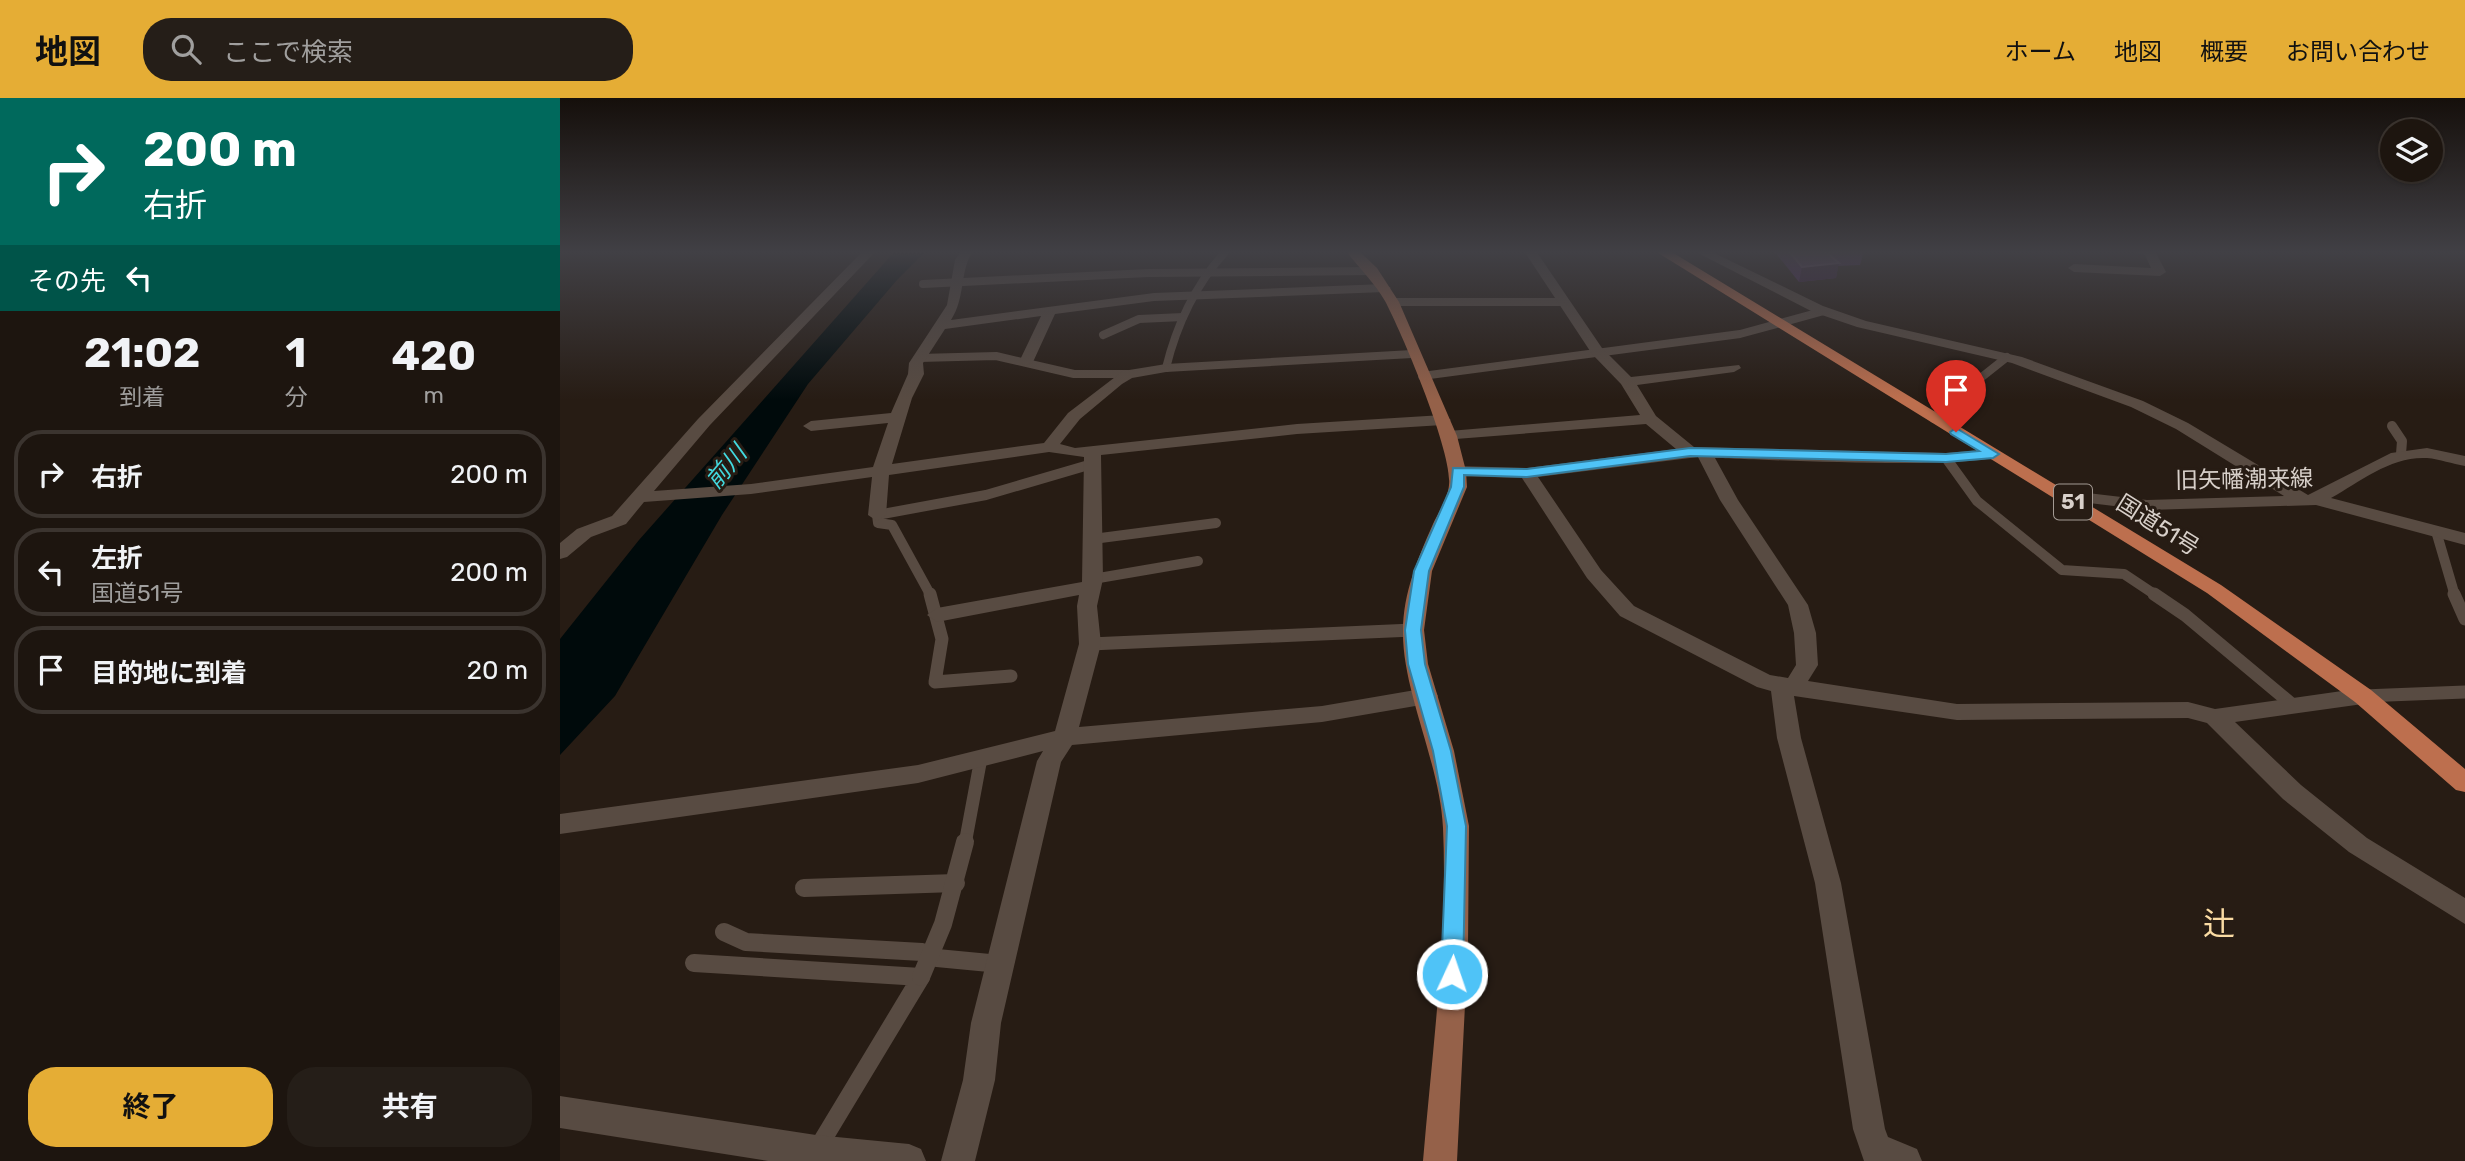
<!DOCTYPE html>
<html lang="ja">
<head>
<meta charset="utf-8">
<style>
	body { margin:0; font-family:Rubik,"Noto Sans JP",sans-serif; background:#251e18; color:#f1f3f6; height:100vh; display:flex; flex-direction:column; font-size:26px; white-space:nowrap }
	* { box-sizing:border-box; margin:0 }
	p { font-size:23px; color:#a09f9e }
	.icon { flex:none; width:38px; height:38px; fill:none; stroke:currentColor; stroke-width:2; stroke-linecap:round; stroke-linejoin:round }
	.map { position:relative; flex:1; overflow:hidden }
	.sheet { display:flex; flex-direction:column; background:#1d150f; width:560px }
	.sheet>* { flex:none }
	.top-card { background:#00695c; color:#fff; overflow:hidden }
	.buttons { position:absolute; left:1820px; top:21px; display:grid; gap:14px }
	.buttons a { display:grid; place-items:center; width:63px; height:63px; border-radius:50%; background:#1d150f; box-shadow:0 2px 5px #0004,0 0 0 2px #3b342f; font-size:35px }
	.pin { position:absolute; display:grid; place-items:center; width:60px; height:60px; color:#fff; margin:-72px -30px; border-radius:50% 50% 50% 0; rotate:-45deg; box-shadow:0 0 7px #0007 }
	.pin .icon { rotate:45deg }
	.me { position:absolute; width:77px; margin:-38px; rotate:3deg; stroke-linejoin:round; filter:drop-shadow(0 0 5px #0008) }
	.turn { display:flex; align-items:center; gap:24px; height:147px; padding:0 28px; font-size:32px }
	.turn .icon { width:91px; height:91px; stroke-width:2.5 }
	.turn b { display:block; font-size:49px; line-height:60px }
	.then { display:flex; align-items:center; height:66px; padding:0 28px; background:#0003; gap:14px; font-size:26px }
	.eta { display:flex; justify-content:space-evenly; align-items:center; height:119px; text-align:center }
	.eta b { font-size:42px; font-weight:700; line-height:49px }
	.button { display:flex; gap:14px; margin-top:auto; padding:14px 28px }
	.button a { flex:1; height:80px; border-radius:28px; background:#e5ad35; color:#111; font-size:28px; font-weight:700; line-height:80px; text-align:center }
	.button a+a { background:#251e18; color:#f1f3f6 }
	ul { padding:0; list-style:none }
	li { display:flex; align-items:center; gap:21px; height:88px; margin:0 14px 10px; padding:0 14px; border:4px solid #3b342f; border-radius:28px }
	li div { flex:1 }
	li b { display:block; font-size:26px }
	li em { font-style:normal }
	header { display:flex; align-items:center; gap:42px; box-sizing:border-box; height:98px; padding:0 35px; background:#e5ad35; color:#111 }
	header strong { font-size:33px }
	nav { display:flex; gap:38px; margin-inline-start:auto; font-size:24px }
	.search { width:490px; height:63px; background:#251e18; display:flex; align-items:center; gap:18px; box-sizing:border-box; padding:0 24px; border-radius:28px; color:#a09f9e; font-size:26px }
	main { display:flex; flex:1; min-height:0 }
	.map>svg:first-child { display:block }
	.water { fill:#000a0b }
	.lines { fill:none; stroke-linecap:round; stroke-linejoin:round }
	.lane-far3 { stroke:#584b42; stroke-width:8 }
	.lane-far2 { stroke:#584b42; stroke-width:10 }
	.lane-far1 { stroke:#584b42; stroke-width:13 }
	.lane { stroke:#584b42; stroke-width:18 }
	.street { fill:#584b42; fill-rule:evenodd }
	.primary { fill:#956149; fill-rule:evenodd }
	.highway { fill:#bd6f4e; fill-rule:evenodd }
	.wall { fill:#532a6b }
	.shaded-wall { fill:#3b1d44 }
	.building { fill:#613b75; stroke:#745383; stroke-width:2 }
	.route { fill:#4fc3f7; stroke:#337fa1; stroke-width:2 }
	.labels { text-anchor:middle; stroke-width:6; stroke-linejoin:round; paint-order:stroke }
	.shield { fill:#271c14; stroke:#a39a93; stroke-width:2 }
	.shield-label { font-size:21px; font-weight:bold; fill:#d8d0ca }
	.street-label { font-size:23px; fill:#d8d0ca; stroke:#271c14 }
	.water-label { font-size:24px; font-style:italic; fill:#42d9df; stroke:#271c14 }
	.near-quarter-label { font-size:32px; fill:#fadba3; stroke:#271c14 }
</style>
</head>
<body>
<header>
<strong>地図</strong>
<div class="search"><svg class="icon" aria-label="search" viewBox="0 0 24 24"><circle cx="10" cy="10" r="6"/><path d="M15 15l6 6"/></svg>ここで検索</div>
<nav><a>ホーム</a><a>地図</a><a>概要</a><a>お問い合わせ</a></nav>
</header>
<main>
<section class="sheet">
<div class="top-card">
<div class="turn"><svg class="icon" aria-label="right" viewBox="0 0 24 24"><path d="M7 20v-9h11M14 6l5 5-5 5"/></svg><div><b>200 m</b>右折</div></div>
<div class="then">その先<svg class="icon" aria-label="left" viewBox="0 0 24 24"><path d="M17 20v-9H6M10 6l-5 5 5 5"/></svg></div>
</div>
<div class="eta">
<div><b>21:02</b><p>到着</p></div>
<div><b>1</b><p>分</p></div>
<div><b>420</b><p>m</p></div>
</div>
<ul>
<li><svg class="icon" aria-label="right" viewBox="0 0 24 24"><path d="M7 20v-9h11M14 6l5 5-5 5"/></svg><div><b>右折</b></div><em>200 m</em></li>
<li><svg class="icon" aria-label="left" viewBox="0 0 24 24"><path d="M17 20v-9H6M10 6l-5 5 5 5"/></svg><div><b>左折</b><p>国道51号</p></div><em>200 m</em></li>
<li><svg class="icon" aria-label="arrive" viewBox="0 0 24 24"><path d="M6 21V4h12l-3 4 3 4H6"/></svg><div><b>目的地に到着</b></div><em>20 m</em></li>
</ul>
<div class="button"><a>終了</a><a>共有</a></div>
</section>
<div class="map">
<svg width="1905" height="1063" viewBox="0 0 1905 1063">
	<rect width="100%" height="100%" fill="#271c14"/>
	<path class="water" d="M 335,153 L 366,153 L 337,182 L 248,286 L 162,417 L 55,598 L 0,657 L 0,541 L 79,442 Z"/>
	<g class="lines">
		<g class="lane-far3">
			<path d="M 363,186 L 588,175 L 812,173"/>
			<path d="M 832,204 L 1004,204"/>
			<path d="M 543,237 L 579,221 L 623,219"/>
			<path d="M 359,260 L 436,258 L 514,276 L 568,276"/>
			<path d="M 606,270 C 617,225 635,187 666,153"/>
			<path d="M 862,278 L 1180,236 L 1264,213"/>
			<path d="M 1389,305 L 1447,259"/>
		</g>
		<g class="lane-far2">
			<path d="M 1374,320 L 1390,303"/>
			<path d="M 1832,328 L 1842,343 L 1841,356"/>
			<path d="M 1386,360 L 1417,403 L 1502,472 L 1564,476 L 1597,498"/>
			<path d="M 1876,433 L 1895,498"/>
			<path d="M 533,441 L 656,425"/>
			<path d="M 533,481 L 638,463"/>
			<path d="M 371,498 L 332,427 L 318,425 L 317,417 L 426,397 L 532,366"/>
		</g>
		<g class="lane-far1">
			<path d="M 370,496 L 382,541 L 375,584 L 451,578"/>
			<path d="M 1594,496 L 1625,517 L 1734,608"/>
			<path d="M 1894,496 L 1905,521"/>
			<path d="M 530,546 L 853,532"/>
			<path d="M 1803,598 L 1905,594"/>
			<path d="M 405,746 L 421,660"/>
		</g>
		<g class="lane">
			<path d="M 244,790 L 396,785"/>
			<path d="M 164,834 L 186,844 L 362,854 L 377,860 L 440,866"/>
			<path d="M 134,865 L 361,879 L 250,1063"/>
			<path d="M 361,879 L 383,826 L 405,744"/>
		</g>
		<g class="street">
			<path d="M 303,153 L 316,153 L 150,327 L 94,393 L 191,386 L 313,369 L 328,325 L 251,333 L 243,328 L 251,323 L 331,315 L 348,276 L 349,265 L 387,207 L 395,162 L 401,153 L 413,153 C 399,174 406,199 391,222 L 594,195 L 824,186 L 831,190 L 824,194 L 594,203 L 495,216 L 473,264 L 466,268 L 459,264 L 481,218 L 385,231 L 363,265 L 364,276 L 352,300 L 332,366 L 484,345 L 508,315 L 563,273 L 606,266 L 852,252 L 859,256 L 852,260 L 606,274 L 572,280 L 562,286 L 520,321 L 500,346 L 515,350 L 737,326 L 883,317 L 891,322 L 883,327 L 737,336 L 541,357 L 543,481 L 537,508 L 541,546 L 519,629 L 762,608 L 867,590 L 875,592 L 878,598 L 875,604 L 867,606 L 762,624 L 512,647 L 501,664 L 441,925 L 435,982 L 415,1063 L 381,1063 L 403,982 L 411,925 L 477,663 L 483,653 L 358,685 L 0,736 L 0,716 L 358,667 L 495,633 L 519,546 L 517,508 L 519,497 L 377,524 L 367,517 L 377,510 L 522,484 L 524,359 L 489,354 L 329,377 L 326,417 L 317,423 L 308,417 L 312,379 L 191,396 L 84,404 L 66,426 L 31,439 L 7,459 L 0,461 L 0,445 L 17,431 L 52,418 L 138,321 Z"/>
			<path d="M 964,153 L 976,153 L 1042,250 L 1071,279 L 1179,267 L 1181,270 L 1174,274 L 1077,287 L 1096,318 L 1134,349 L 1386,355 L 1433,351 L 1441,356 C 1426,373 1193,361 1155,360 L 1178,402 L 1248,507 L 1256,535 L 1258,567 L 1248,583 L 1397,606 L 1628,604 L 1655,611 L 1803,590 L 1811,592 L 1814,598 L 1811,604 L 1803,606 L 1675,624 L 1741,687 L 1807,740 L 1905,800 L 1905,826 L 1789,754 L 1723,701 L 1647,625 L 1628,620 L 1397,622 L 1234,598 L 1241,640 L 1281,785 L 1325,1031 L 1328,1039 L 1357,1051 L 1362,1063 L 1304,1063 L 1293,1031 L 1255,785 L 1217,640 L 1211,593 L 1197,589 L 1060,518 L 1027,480 L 962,380 L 897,378 L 888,373 L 897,368 L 967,370 L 1116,351 L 1086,326 L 883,342 L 881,338 L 889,333 L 1080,317 L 1061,286 L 1032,256 ZM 1138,359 L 1160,402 L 1228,507 L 1234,535 L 1236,567 L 1228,580 L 1210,577 L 1074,508 L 1041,472 L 978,379 Z"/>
			<path d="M 1134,153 L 1150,153 L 1263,208 L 1306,223 L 1462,259 L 1583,303 L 1628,325 L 1748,397 L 1831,355 L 1867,350 L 1905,358 L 1905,368 C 1892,366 1880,361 1867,360 C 1831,358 1801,383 1771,400 L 1905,435 L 1905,447 L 1756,407 L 1587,412 L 1496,401 L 1493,397 L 1496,393 L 1502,392 L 1587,402 L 1724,398 L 1616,331 L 1571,309 L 1452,265 L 1297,229 L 1253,214 Z"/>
			<path d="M 1568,153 L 1595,153 L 1606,174 L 1600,178 L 1514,174 L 1508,170 L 1514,166 L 1591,170 L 1585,157 Z"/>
			<path d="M 0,998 L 256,1037 L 349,1046 L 361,1051 L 366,1063 L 208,1063 L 0,1030 Z"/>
		</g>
		<path class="primary" d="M 786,153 L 799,153 L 817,170 L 839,204 L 897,338 L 906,373 L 907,389 L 872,473 L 864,532 L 868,566 L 894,653 L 909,728 L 908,849 L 897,1063 L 863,1063 C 872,955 888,837 883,730 C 880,665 842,593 843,533 C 843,495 858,460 873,426 C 878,415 888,400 889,387 C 893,355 842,235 825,203 C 814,184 799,170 786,153 Z"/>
		<path class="highway" d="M 1095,153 L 1110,153 L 1661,487 L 1811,592 L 1905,671 L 1905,694 L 1896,692 L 1795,604 L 1647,495 Z"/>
	</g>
	<path class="wall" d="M 1214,153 L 1304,153 L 1300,167 L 1278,168 L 1276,180 L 1239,184 Z"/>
	<path class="shaded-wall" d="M 1279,165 L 1276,180 L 1239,184 L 1242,169 Z"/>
	<path class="building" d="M 1229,153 L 1280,153 L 1266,154 L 1279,165 L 1242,169 Z"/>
	<linearGradient id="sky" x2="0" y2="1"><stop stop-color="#150f0b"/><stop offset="0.51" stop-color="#414045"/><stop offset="1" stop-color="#414045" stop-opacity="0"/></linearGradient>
	<rect width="1905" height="302" fill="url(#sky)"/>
	<path class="route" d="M 1396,330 L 1439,356 L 1433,360 L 1386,364 L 1130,358 L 967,379 L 904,377 L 904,389 L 869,473 L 861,532 L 865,566 L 891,653 L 906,728 L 903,876 L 900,883 L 892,886 L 884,883 L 881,876 L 887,728 L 873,653 L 848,566 L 845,532 L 854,473 L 891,389 L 893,370 L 967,371 L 1130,350 L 1386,356 L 1419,353 L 1391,336 L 1390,334 Z"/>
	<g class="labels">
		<rect class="shield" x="1494" y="386.5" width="38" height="35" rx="5"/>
		<g class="shield-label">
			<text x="1513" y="411">51</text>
		</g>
		<g class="street-label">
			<text transform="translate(1684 381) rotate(-1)" y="8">旧矢幡潮来線</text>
			<text transform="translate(1598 427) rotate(32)" y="8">国道51号</text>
		</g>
		<g class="water-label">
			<text transform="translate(166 369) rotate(-50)" y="8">前川</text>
		</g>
		<g class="near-quarter-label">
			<text x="1659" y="837">辻</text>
		</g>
	</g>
</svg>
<div class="buttons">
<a><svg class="icon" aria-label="layers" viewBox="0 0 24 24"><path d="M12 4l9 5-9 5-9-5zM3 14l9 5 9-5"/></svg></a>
</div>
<div class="pin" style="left:1396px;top:334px;background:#d93025"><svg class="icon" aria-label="arrive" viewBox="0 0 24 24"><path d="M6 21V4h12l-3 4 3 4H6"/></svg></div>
<svg class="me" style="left:892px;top:876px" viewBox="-20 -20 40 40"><circle r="17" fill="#4fc3f7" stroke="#fff" stroke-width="3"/><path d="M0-11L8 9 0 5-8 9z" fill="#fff"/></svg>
</div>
</main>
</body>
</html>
